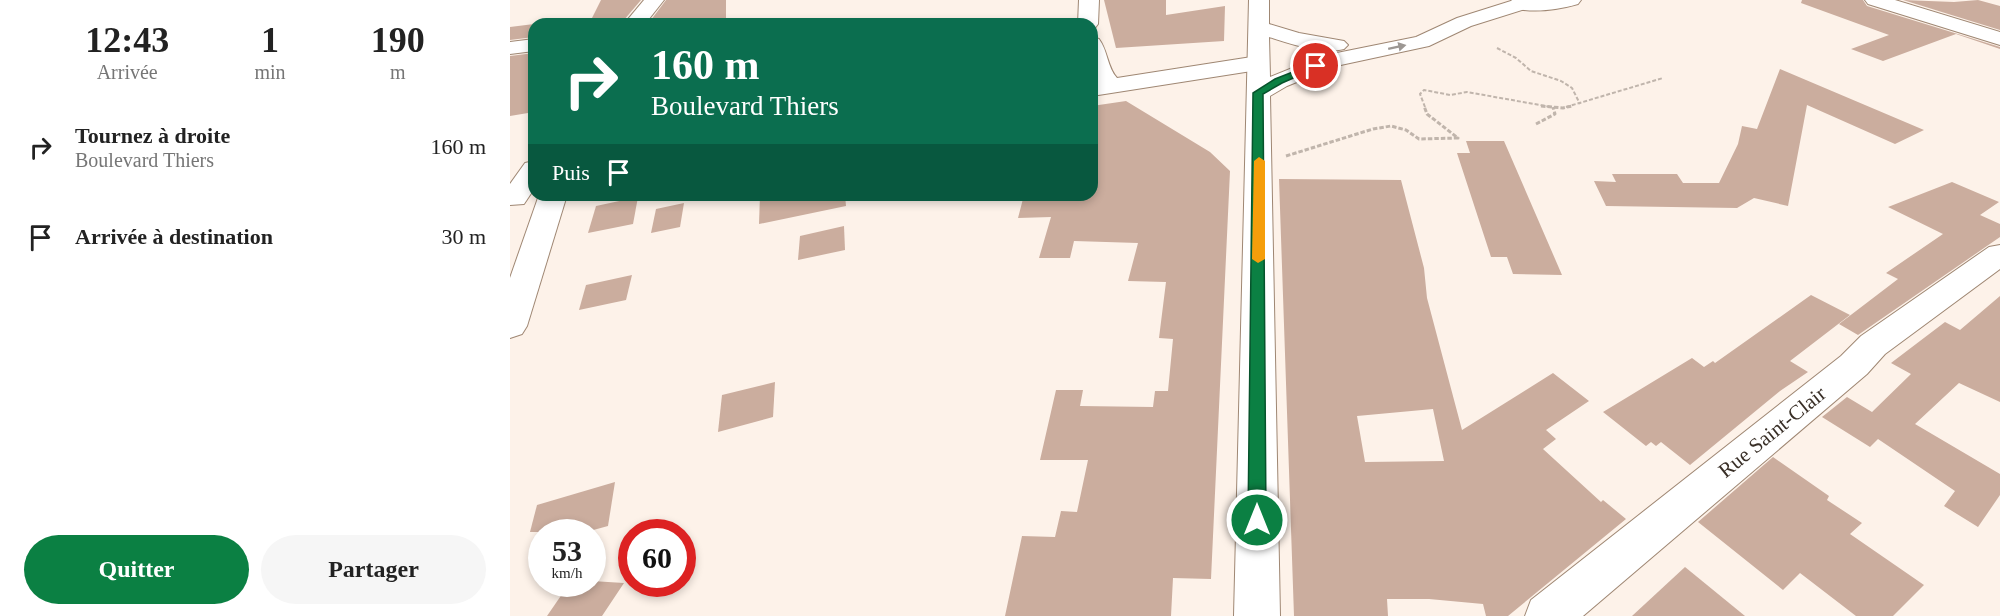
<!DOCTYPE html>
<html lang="fr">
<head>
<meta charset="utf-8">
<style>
	body { margin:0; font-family:"Times New Roman",serif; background:#f6f6f6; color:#222; height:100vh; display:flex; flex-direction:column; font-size:22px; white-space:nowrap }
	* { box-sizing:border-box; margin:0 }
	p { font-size:20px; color:#767676 }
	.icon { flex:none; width:33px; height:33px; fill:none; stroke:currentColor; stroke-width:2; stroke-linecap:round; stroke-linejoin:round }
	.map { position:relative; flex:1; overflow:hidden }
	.sheet { display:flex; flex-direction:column; background:#fff; width:510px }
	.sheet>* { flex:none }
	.banner { position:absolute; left:18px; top:18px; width:570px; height:183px; border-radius:18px; box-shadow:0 3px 9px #0003; background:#0b6e4f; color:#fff; overflow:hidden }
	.speed { position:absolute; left:18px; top:519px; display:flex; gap:12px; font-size:30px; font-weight:700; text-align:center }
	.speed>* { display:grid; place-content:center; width:78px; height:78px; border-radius:50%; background:#fff; box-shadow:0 3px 9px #0003; line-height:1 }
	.speed small { font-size:15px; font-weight:400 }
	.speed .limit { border:9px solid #d22; background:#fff; color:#111 }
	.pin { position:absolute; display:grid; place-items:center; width:51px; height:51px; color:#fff; margin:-26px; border:3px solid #fff; border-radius:50%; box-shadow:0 2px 6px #0007 }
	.me { position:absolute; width:66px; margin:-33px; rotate:0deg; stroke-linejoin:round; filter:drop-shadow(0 0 4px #0008) }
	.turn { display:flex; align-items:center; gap:21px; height:126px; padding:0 24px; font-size:27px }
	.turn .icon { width:78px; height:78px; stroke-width:2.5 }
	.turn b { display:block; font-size:42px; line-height:51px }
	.then { display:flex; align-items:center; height:57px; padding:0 24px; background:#0003; gap:12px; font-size:22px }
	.eta { display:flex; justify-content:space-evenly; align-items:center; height:102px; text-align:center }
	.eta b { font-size:36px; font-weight:800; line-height:42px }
	.cta { display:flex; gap:12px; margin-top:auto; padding:12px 24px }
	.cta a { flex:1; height:69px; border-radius:36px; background:#0b8043; color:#fff; font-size:24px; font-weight:800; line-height:69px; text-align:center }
	.cta a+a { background:#f6f6f6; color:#222 }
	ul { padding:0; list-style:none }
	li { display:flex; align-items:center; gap:18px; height:90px; padding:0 24px }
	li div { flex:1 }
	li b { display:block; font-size:22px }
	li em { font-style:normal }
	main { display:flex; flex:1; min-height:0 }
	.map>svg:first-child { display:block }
	.building { fill:#cbad9e; fill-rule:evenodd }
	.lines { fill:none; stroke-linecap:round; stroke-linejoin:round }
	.minor-casing { stroke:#9f8773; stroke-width:2 }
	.major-casing { stroke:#9f8773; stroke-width:2 }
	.path-far1 { stroke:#c0b5ac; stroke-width:2; stroke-dasharray:4 2; stroke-linecap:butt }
	.path { stroke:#c0b5ac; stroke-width:3; stroke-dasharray:4.5 2; stroke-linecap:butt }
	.minor { fill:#fff; fill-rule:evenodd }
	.major { fill:#fff; fill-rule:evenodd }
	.oneway { fill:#9c9793 }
	.route { fill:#0b8043; stroke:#07532c; stroke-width:1.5 }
	.slow { fill:#f59e0b }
	.labels { text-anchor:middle; stroke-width:4.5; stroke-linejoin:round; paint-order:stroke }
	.street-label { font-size:21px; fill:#392f27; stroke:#fff }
</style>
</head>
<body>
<main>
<section class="sheet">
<div class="eta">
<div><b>12:43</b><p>Arrivée</p></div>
<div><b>1</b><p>min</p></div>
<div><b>190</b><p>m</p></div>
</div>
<ul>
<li><svg class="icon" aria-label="right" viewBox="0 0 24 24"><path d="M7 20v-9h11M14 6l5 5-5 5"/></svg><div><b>Tournez à droite</b><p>Boulevard Thiers</p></div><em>160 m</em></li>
<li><svg class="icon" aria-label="arrive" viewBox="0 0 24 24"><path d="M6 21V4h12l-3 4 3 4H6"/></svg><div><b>Arrivée à destination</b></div><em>30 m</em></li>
</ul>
<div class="cta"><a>Quitter</a><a>Partager</a></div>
</section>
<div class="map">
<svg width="1490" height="616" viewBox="0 0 1490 616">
	<rect width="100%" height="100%" fill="#fdf2e9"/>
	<g class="building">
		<path d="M 91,0 L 131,0 L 114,20 L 79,24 Z"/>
		<path d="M 156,0 L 216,0 L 216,24 L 138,24 Z"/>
		<path d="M 594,0 L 656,0 L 656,15 L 715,6 L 714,41 L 606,48 Z"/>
		<path d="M 1292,0 L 1353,0 L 1357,6 L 1490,47 L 1490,49 L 1446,34 L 1373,61 L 1341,49 L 1379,35 L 1291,3 Z"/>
		<path d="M 1393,0 L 1444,2 L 1468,0 L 1490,6 L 1490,30 Z"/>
		<path d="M 24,24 L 24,37 L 0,40 L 0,27 Z"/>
		<path d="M 24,53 L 24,112 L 0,116 L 0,56 Z"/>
		<path d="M 1270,69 L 1414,130 L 1385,144 L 1297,105 L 1278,206 L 1244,198 L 1227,208 L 1096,206 L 1084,181 L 1106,182 L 1102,174 L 1167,174 L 1173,183 L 1209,183 L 1228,144 L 1232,126 L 1247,129 Z"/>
		<path d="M 616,101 L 700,152 L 720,171 L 701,579 L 663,578 L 661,616 L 495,616 L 512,536 L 545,537 L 551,511 L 567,512 L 578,460 L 530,460 L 546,390 L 573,390 L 570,406 L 643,407 L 645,391 L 658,391 L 663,339 L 649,338 L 656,282 L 618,281 L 628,243 L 564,241 L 560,258 L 529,258 L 541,217 L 508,218 L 514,195 L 582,195 L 582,106 Z"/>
		<path d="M 956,141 L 994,141 L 1052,275 L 1003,274 L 997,257 L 981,257 L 947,153 L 960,153 Z"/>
		<path d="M 769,179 L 891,180 L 914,268 L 917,298 L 952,430 L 1043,373 L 1079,401 L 1036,430 L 1046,439 L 1033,449 L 1091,502 L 1093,500 L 1116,519 L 998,616 L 976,616 L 973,604 L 919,599 L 877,599 L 878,616 L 784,616 ZM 923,409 L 934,461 L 855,462 L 847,416 Z"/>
		<path d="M 1442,182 L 1489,202 L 1470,215 L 1490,224 L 1490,237 L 1348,335 L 1329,324 L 1388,279 L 1376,273 L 1433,234 L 1378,207 Z"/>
		<path d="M 250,195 L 335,195 L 336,206 L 249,224 Z"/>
		<path d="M 128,197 L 123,224 L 78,233 L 86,206 Z"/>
		<path d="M 174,203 L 170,227 L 141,233 L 146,209 Z"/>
		<path d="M 334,226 L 335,250 L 288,260 L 290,236 Z"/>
		<path d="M 122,275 L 116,300 L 69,310 L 76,285 Z"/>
		<path d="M 1301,295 L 1340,315 L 1280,361 L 1298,372 L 1270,391 L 1180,465 L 1151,442 L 1146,446 L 1141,442 L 1136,446 L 1093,412 L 1182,358 L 1194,367 L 1203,361 L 1205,363 Z"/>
		<path d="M 1490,296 L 1490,402 L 1449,383 L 1405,424 L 1490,474 L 1490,495 L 1468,527 L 1434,506 L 1445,491 L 1368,439 L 1360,447 L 1312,417 L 1337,397 L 1362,412 L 1401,374 L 1381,363 L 1435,322 L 1450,330 Z"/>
		<path d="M 265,382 L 263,417 L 208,432 L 212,395 Z"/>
		<path d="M 1263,457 L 1319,496 L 1317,500 L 1352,523 L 1340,534 L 1414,585 L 1383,616 L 1346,616 L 1290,573 L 1273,590 L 1188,522 Z"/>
		<path d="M 105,482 L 98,526 L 76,532 L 20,532 L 27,505 Z"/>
		<path d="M 1175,567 L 1235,616 L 1122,616 Z"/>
		<path d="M 82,581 L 114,583 L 92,616 L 37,616 L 59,584 L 82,584 Z"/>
	</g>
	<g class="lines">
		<defs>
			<g id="minor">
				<path d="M 134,0 L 154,0 L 135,24 L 114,24 Z"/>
				<path d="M 569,0 L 589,0 L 588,24 L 585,28 L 582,29 L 582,24 L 568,24 Z"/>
				<path d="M 1002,0 L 1071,0 L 1068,4 C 1047,10 1023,13 1002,8 L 999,4 Z"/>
				<path d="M 1355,0 L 1385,0 L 1490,32 L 1490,45 L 1358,4 Z"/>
				<path d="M 582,37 L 589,39 C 598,51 597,67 607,78 L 748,56 L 756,58 L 759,63 L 756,68 L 748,70 L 582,96 L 582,82 L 586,82 L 582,77 Z"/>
				<path d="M 24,39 L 24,51 L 0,54 L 0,42 Z"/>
				<path d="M 24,161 L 24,189 L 14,204 L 0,205 L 0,184 L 15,163 Z"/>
				<path d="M 29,195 L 57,195 L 17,326 L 12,334 L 0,338 L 0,278 Z"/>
				<path d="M 1490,245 L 1490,269 L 1375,354 L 1357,374 L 1073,616 L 1015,616 L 1021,600 L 1331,356 L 1351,336 L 1479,247 Z"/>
			</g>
			<path id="major" d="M 739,0 L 759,0 L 759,24 L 789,33 L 834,41 L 838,45 L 834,49 C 812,55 781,44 759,37 L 760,77 L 812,56 L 906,37 L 947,18 L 1004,0 L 1034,0 L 1031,4 L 961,26 L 919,46 L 826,66 L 777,86 L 760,96 L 770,616 L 724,616 Z"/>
		</defs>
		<use href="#minor" class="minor-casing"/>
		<use href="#major" class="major-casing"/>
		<g class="path-far1">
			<path d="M 987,48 L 1006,58 L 1021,71 L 1051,81 L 1062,88 L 1070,104"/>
			<path d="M 915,107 L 910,94 L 914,90 L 940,95 L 957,92 L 1041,107"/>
			<path d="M 1056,107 L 1153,78"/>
		</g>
		<g class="path">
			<path d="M 1031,106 L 1053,108 L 1062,106"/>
			<path d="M 1026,124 L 1045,114 L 1043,107"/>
			<path d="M 776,156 L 863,129 L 881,126 L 896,130 L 909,139 L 948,138 L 917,114 L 914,106"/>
		</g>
		<use href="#minor" class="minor"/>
		<use href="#major" class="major"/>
	</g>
	<defs><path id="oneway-solid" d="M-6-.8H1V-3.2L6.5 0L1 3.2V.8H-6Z" transform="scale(1.5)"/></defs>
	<use class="oneway" href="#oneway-solid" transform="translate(887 47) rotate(-12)"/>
	<path class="route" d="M 803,64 L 811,66 L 772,83 L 753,94 L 756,520 L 753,525 L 747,528 L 741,525 L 738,520 L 743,93 L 765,79 Z"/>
	<path class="slow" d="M 749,157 L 755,161 L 755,259 L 748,263 L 742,259 L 744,161 Z"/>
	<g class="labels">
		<g class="street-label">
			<text transform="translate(1262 432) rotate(-39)" y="7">Rue Saint-Clair</text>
		</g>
	</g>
</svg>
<div class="speed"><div>53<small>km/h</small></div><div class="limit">60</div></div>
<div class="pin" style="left:806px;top:66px;background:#d93025"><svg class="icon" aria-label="arrive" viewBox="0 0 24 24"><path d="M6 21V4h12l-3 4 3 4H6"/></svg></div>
<svg class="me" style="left:747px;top:520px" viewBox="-20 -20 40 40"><circle r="17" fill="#0b8043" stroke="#fff" stroke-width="3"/><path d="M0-11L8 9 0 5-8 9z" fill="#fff"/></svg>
<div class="banner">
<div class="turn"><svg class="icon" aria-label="right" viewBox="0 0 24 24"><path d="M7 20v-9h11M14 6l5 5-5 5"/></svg><div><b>160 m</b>Boulevard Thiers</div></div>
<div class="then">Puis<svg class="icon" aria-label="arrive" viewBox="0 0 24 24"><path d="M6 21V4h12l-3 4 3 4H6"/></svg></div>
</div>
</div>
</main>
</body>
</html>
